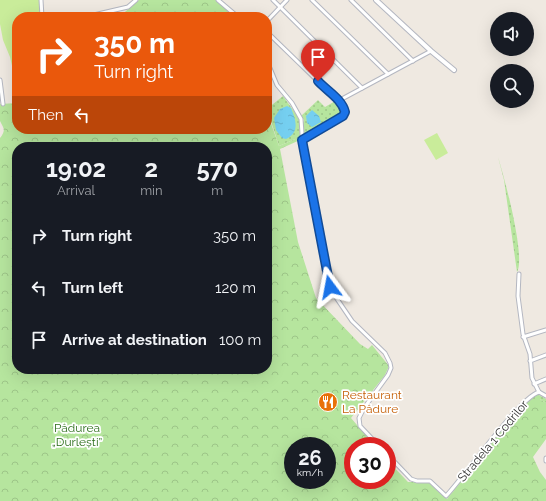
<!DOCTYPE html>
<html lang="en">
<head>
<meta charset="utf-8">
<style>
	body { margin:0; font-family:Raleway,sans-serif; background:#20242c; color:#f1f3f6; height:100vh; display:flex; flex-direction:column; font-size:15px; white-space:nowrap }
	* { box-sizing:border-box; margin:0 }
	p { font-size:13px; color:#9ea1a6 }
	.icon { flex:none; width:22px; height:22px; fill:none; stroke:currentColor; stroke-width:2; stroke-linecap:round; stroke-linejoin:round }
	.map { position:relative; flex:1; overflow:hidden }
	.side { position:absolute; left:12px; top:142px; width:260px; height:232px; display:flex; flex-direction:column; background:#171b24; border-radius:16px; box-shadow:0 4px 16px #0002 }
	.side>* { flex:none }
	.banner { position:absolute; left:12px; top:12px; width:260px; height:122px; border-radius:16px; box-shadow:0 4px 16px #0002; background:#ea580c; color:#fff; overflow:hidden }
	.buttons { position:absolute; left:490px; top:12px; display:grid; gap:8px }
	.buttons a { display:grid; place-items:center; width:44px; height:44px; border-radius:50%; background:#171b24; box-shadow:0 4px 16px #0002; font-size:20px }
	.speed { position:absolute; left:284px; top:437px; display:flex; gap:8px; font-size:20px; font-weight:700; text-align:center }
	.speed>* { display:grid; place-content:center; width:52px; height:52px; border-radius:50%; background:#171b24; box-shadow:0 4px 16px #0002; line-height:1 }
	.speed small { font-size:10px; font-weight:400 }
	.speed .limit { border:6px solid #d22; background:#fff; color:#111 }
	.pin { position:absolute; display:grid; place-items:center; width:34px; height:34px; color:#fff; margin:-41px -17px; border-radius:50% 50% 50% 0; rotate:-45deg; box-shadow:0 0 4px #0007 }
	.pin .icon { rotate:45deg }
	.me { position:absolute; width:44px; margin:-22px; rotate:347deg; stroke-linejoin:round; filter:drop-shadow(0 0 3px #0008) }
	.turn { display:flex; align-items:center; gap:14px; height:84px; padding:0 16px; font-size:18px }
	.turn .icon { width:52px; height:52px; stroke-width:2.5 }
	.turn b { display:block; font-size:28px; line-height:34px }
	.then { display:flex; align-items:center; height:38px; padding:0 16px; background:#0003; gap:8px; font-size:15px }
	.eta { display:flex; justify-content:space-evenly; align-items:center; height:68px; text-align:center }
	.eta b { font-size:24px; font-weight:700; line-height:28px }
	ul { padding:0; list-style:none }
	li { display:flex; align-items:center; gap:12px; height:52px; padding:0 16px }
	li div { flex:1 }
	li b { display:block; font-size:15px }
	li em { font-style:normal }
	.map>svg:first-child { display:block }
	.grass { fill:url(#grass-dots) }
	.forest { fill:url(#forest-crowns); fill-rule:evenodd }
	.pitch { fill:#c9ec9a }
	.water { fill:url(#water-ripples) }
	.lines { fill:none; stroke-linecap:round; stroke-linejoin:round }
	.minor-casing { stroke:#b4b7c1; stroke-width:5 }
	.tertiary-casing { stroke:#b4b7c1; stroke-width:6 }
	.minor { stroke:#fff; stroke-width:3 }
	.tertiary { stroke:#fff; stroke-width:4 }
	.route-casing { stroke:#114b97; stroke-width:10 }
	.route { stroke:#1a73e8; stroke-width:7 }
	.labels { text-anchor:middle; stroke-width:3.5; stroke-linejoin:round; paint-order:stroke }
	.food-label { font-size:12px; fill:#c56008; stroke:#fff; text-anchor:start }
	.park-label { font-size:12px; fill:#2c6e1b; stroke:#fff }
	.street-label { font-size:12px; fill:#2e2e2e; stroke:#fff }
</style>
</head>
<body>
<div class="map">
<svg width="546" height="501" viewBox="0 0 546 501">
	<defs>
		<pattern id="grass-dots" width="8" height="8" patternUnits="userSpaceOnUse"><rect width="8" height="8" fill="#b6e59e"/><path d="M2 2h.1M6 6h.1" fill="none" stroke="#9dc588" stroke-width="1.8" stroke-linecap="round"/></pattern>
		<pattern id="forest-crowns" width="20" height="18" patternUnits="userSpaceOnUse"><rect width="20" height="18" fill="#b6e59e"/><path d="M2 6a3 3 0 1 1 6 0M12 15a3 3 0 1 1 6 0" fill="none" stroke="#9dc588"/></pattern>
		<pattern id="water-ripples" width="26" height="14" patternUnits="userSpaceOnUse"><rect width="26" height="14" fill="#75cff0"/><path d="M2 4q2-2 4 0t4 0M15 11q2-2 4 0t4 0" fill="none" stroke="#66b2ce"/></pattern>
	</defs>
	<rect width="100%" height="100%" fill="#efe9e1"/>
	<g class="grass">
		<path d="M 283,96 L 299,118 L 300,137 L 279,146 L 267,109 Z"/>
		<path d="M 318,100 L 325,107 L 337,100 L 344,112 L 307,134 L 303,133 L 302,126 L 304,120 L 301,116 Z"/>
		<path d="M 498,157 C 504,176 526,257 517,272 L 504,180 Z"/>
		<path d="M 536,395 L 539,395 L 546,399 L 546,403 L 540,399 L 531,400 L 448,498 L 449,495 L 517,411 Z"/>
	</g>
	<g class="forest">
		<path d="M 139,0 L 216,0 L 234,17 L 119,17 Z"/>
		<path d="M 17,103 L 17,129 L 267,129 L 267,112 L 279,146 L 300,137 L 300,140 L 280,149 L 298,242 L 316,298 L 360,344 L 368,349 L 372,345 L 389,366 L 385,375 L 351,418 L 375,446 L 353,446 L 353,480 L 387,480 L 387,460 L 408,482 L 428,482 L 447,499 L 531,399 L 540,399 L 546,403 L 546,439 L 533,457 L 540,472 L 546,480 L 546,501 L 0,501 L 0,138 C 6,130 4,129 0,121 C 0,117 0,109 0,104 ZM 17,147 L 267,147 L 267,369 L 17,369 ZM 293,446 L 327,446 L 327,480 L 293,480 Z"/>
	</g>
	<g class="pitch">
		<path d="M 0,0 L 40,0 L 40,17 L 17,17 L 17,88 L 10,57 L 3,40 L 0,24 Z"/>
		<path d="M 437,133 L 448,153 L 436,160 L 424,140 Z"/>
	</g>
	<g class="water">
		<path d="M 287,106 L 291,108 C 296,121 300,132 286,139 L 282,138 L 276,130 L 274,118 L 280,109 Z"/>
		<path d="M 312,110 L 319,116 L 321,122 L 312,127 L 307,123 L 306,116 Z"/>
	</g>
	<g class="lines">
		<defs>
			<g id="minor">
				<path d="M 41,0 L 42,17"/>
				<path d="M 218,0 L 238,17"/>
				<path d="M 273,0 L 362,88"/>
				<path d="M 312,0 L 388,74"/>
				<path d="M 351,0 L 413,61"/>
				<path d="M 85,17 L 128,7 L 136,0"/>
				<path d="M 267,21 L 287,0"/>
				<path d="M 267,32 L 332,95 L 340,100 L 345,110 L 343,116 L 302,140"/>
				<path d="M 267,61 L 277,85 L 292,103 L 301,119 L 303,148 L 322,251 L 331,290 L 352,321 L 385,353 L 390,363 L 391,368 L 388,375 L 364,408 L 359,418 L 360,426 L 379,446"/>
				<path d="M 0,80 L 3,104"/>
				<path d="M 340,100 L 431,51"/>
				<path d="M 519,274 L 518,296 L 523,334 L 530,354 L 532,378 L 539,392"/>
				<path d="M 523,337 L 546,330"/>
				<path d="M 530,361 L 546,355"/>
				<path d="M 534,384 L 546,379"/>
				<path d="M 387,454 L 411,479 L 417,481 L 430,481 L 446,496 C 465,476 519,398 539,392 L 546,396"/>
				<path d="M 546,458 L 546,461"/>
			</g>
			<path id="tertiary" d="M 376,0 L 431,51 L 454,70"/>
		</defs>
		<use href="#minor" class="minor-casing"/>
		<use href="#tertiary" class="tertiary-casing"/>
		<use href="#minor" class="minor"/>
		<use href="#tertiary" class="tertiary"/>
	</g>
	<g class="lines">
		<defs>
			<path id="route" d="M 318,81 C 327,91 342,99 345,112 L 343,116 L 302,140 L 330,287"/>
		</defs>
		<use href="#route" class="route-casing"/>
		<use href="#route" class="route"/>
	</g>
	<defs>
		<symbol id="restaurant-disc" viewBox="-11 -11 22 22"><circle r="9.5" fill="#e8710a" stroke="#fff"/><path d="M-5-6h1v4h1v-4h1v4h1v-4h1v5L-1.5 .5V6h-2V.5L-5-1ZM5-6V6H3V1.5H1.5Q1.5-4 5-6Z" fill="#fff"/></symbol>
	</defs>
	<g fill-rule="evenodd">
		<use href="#restaurant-disc" x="317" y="391" width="22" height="22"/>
	</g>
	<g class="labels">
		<g class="food-label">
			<text x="342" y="399">Restaurant<tspan x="342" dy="14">La Pădure</tspan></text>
		</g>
		<g class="park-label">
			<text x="77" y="432">Pădurea<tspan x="77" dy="14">„Durlești”</tspan></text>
		</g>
		<g class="street-label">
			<text transform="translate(493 441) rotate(-50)" y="4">Stradela 1 Codrilor</text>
		</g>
	</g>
</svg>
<div class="buttons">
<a><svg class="icon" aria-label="sound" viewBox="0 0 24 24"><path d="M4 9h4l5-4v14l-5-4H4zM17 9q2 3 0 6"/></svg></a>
<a><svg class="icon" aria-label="search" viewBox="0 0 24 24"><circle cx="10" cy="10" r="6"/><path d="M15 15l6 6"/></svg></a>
</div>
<div class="speed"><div>26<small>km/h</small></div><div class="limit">30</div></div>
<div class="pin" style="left:318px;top:81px;background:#d93025"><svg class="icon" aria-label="arrive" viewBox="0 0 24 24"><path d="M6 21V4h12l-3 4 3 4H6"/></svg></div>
<svg class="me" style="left:330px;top:287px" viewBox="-20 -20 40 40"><path d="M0-17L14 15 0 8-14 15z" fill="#1a73e8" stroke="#fff" stroke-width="4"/></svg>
<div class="banner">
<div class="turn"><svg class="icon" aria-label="right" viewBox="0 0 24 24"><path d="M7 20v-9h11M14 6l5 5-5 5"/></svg><div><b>350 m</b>Turn right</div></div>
<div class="then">Then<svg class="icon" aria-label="left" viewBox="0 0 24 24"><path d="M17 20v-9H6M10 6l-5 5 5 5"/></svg></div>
</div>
<section class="side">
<div class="eta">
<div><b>19:02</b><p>Arrival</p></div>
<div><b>2</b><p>min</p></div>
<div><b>570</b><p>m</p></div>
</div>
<ul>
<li><svg class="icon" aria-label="right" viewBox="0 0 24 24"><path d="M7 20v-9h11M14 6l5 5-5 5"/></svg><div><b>Turn right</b></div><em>350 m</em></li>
<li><svg class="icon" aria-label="left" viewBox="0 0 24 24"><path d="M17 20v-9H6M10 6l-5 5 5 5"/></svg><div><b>Turn left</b></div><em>120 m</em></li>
<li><svg class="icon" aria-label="arrive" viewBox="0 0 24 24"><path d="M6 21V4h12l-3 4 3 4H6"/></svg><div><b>Arrive at destination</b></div><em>100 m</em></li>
</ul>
</section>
</div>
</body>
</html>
